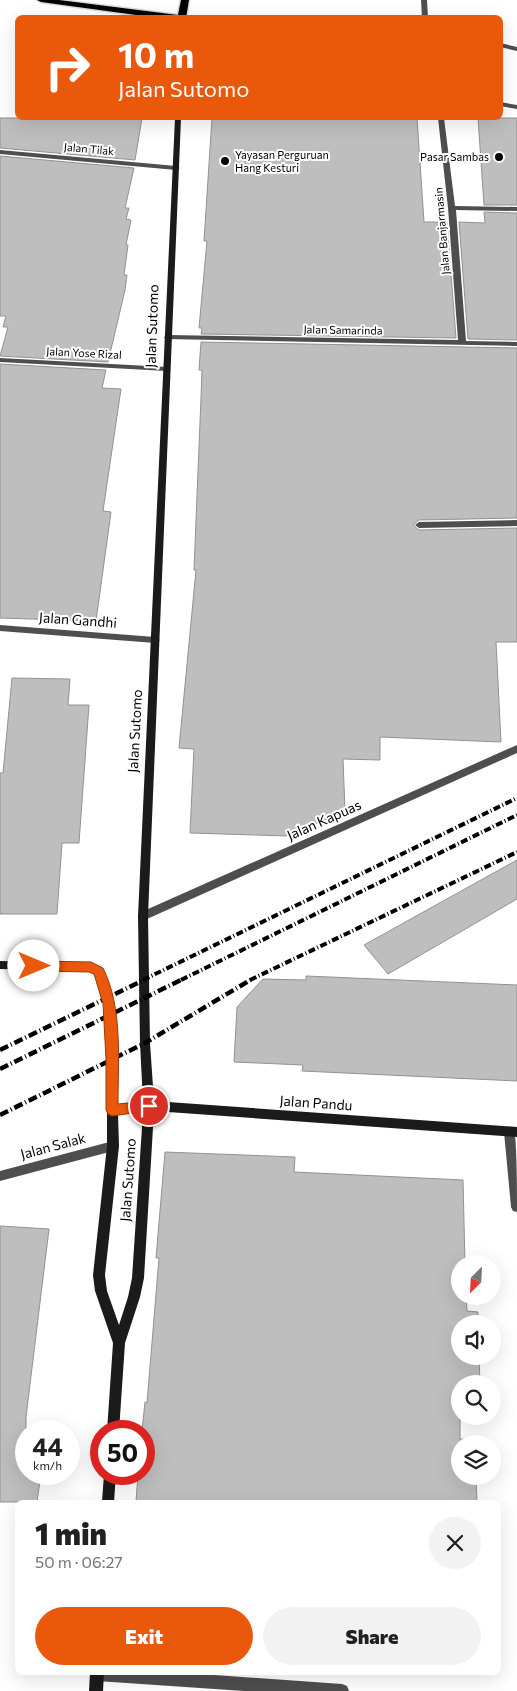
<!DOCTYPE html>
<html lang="en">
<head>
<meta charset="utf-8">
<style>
	body { margin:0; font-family:Commissioner,sans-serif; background:#f2f2f2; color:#202124; height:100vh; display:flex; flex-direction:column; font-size:19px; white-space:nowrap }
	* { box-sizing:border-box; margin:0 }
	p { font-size:16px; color:#757577 }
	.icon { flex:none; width:28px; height:28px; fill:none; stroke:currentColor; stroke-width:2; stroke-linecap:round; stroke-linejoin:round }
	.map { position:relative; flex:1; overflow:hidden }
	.drawer { position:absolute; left:15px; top:1500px; width:486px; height:175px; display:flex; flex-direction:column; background:#fff; border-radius:8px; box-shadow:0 5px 20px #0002 }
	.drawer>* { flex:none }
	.banner { position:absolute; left:15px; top:15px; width:488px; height:105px; border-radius:8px; box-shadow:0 5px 20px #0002; background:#ea580c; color:#fff; overflow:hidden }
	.needle { width:32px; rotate:204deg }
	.fabs { position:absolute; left:451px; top:1255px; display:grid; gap:10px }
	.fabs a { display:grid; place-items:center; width:50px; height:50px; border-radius:50%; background:#fff; box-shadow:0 5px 20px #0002; font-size:25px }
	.speed { position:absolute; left:15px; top:1420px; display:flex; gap:10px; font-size:25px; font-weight:700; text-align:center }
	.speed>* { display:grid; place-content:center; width:65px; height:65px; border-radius:50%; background:#fff; box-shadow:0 5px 20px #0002; line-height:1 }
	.speed small { font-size:12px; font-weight:400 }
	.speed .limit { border:8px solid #d22; background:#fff; color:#111 }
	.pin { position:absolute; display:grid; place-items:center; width:42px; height:42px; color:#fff; margin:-21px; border:2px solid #fff; border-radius:50%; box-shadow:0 1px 5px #0007 }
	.me { position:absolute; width:55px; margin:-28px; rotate:90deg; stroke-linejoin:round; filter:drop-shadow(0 0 4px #0008) }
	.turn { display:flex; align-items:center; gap:18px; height:105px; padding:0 20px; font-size:22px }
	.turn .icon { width:65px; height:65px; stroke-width:2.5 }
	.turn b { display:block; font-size:35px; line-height:42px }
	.round { display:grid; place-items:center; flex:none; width:52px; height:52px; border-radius:26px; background:#f2f2f2 }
	.head { display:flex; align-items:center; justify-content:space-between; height:85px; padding:0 20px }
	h1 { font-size:30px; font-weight:800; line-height:38px }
	.action { display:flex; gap:10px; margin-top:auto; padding:10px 20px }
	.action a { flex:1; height:58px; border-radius:30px; background:#ea580c; color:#fff; font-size:20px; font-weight:800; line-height:58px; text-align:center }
	.action a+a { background:#f2f2f2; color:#202124 }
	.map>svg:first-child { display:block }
	.building { fill:#bebebe; stroke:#929292 }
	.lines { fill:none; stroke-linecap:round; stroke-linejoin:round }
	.primary-casing { stroke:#dbdbdb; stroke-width:3 }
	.street { fill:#4e4e4e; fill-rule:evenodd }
	.secondary { fill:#1b1b1b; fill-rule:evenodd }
	.primary { fill:#000; fill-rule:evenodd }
	.rail-far1 { stroke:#000; stroke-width:4; stroke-dasharray:7 2.5 1 2.5; stroke-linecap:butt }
	.rail { stroke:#000; stroke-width:4.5; stroke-dasharray:9 3 1 3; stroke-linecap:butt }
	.route { fill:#ea580c; stroke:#983908 }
	.poi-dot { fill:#000; stroke:#fff; stroke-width:2 }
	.labels { text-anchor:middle; stroke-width:4; stroke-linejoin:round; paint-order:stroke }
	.far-street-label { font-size:11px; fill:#000; stroke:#fff }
	.far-poi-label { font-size:11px; fill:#000; stroke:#fff; text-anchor:start }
	.street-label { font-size:14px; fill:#000; stroke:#fff }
</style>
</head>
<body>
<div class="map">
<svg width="517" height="1691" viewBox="0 0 517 1691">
	<rect width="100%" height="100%" fill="#fff"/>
	<g class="building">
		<path d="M 0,118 L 142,118 L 135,160 L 0,148 Z"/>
		<path d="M 212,118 L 417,118 L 424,222 L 447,222 L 456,338 L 201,334 L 202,328 L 199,328 L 207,241 L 204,241 Z"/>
		<path d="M 478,118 L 517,118 L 517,205 L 484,205 Z"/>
		<path d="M 0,156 L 134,168 L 125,208 L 129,208 L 126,219 L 131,220 L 126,245 L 128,245 L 124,275 L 127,275 L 125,290 L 108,362 L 0,356 L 8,327 L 3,327 L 6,316 L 0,316 Z"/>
		<path d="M 484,212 L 517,213 L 517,340 L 468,339 L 459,222 L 485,223 Z"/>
		<path d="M 201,342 L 517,348 L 517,518 L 419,520 L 413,525 L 419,530 L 517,528 L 517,642 L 496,642 L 501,742 L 380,737 L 380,760 L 343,759 L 345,811 L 288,836 L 190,833 L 194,749 L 179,748 L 196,570 L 194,570 L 201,398 L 202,370 L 199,370 Z"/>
		<path d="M 0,364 L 106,370 L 102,388 L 121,389 L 103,511 L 111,512 L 96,621 L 0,618 Z"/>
		<path d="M 12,678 L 70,679 L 68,705 L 89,705 L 79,843 L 62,843 L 57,914 L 0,914 L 0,773 L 3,773 Z"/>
		<path d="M 517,860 L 517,899 L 388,974 L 364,945 Z"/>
		<path d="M 306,976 L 517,985 L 517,1081 L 302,1071 L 303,1065 L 234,1062 L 237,1007 L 263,979 L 306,980 Z"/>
		<path d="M 165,1152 L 295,1157 L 294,1172 L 463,1180 L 465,1264 L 460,1264 L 460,1296 L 466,1296 L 467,1311 L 478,1312 L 478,1324 L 460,1324 L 460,1356 L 479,1356 L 480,1384 L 460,1384 L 460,1439 L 475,1440 L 475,1444 L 460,1444 L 460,1476 L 476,1476 L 477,1502 L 136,1502 L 138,1474 L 144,1474 L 144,1431 L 142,1431 L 145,1402 L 147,1403 L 159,1258 L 156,1258 Z"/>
		<path d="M 0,1226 L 49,1229 L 26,1417 L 26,1474 L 41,1474 L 37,1502 L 0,1502 Z"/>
	</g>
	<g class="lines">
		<defs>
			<path id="primary" d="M 37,0 L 59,0 L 178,15 L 181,0 L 189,0 L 186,18 L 158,18 L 41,2 Z"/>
		</defs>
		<use href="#primary" class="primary-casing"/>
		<g class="street">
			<path d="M 421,0 L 427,0 L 428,18 L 422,18 Z"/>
			<path d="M 500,43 L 517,47 L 517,51 L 500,47 Z"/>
			<path d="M 500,102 L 517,105 L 517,109 L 500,106 Z"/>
			<path d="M 438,118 L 444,118 L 455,206 L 517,207 L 517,211 L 456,210 L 466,341 L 517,342 L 517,346 L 165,339 L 164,337 L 168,335 L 458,340 L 448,208 Z"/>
			<path d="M 0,150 L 176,166 L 180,168 L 176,170 L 0,154 Z"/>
			<path d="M 0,358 L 167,367 L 171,369 L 167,371 L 0,362 Z"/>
			<path d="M 517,520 L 517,526 L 419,528 L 415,525 L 419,522 Z"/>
			<path d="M 0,625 L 155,637 L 160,640 L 155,643 L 0,631 Z"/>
			<path d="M 517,745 L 517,753 L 147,919 L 139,919 L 138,916 L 139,913 Z"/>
			<path d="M 510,1127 L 514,1128 C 517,1143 517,1194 517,1212 L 513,1211 L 511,1207 L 504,1132 L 506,1128 Z"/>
			<path d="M 113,1141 L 117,1142 L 119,1146 L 117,1150 L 113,1151 L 0,1181 L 0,1171 Z"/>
			<path d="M 91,1672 L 173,1672 L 342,1684 L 347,1686 L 349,1691 L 244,1691 L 97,1681 L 92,1679 Z"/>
		</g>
		<g class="secondary">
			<path d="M 175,118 L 181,118 L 148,916 L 150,1043 L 154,1101 L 517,1127 L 517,1137 L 154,1111 L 144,1278 L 140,1297 L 125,1343 L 119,1431 L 107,1431 L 113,1343 L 95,1291 L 93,1275 L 107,1146 L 107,1059 L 104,1005 L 95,975 L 89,971 L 0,969 L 0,961 L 91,963 L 103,969 L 114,1005 L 118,1104 L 143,1102 L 140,1043 L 138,916 ZM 143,1112 L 132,1278 L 128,1297 L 119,1325 L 107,1291 L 105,1275 L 119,1146 L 118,1114 Z"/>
			<path d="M 104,1474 L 116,1474 L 114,1502 L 102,1502 Z"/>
			<path d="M 90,1672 L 104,1672 L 103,1691 L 89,1691 Z"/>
		</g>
		<use href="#primary" class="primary"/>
		<g class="rail-far1">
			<path d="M 143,980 L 517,798"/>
			<path d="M 181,980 L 517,815"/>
			<path d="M 250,980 L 517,852"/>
		</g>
		<g class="rail">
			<path d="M 0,1050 L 146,979"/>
			<path d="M 0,1069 L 183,979"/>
			<path d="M 0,1115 L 145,1043 L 252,979"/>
		</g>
	</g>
	<path class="route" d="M 34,961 L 91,962 L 103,968 C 123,1008 118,1060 118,1104 L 149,1101 L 153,1102 L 155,1106 L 153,1110 L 112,1116 L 108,1114 L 106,1110 L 106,1059 L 103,1004 L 94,974 L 89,972 L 34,971 L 30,969 L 28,966 L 30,962 Z"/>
	<g class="poi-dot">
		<circle cx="499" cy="157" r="5"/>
		<circle cx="225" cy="161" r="5"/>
	</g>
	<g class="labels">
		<g class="far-street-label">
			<text transform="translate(89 149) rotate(5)" y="4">Jalan Tilak</text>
			<text transform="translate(442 231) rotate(-95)" y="4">Jalan Banjarmasin</text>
			<text transform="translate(343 330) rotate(1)" y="4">Jalan Samarinda</text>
			<text transform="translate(84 353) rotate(3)" y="4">Jalan Yose Rizal</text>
		</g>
		<g class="far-poi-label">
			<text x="235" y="159">Yayasan Perguruan<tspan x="235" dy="13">Hang Kesturi</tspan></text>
			<text x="489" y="161" text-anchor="end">Pasar Sambas</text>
		</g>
		<g class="street-label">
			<text transform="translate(152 326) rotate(-88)" y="5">Jalan Sutomo</text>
			<text transform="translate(78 620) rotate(4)" y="5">Jalan Gandhi</text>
			<text transform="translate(135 731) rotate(-87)" y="5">Jalan Sutomo</text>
			<text transform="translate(324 820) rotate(-24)" y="5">Jalan Kapuas</text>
			<text transform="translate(316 1103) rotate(4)" y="5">Jalan Pandu</text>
			<text transform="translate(53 1146) rotate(-15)" y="5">Jalan Salak</text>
			<text transform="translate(128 1180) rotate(-86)" y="5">Jalan Sutomo</text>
		</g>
	</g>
</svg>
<div class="fabs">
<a><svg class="needle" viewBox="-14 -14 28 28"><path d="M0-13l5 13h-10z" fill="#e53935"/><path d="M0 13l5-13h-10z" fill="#757577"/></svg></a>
<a><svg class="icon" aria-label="sound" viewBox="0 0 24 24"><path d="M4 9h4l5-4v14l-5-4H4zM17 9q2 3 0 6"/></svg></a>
<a><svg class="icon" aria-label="search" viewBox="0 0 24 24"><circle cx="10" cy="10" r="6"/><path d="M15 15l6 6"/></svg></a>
<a><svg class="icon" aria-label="layers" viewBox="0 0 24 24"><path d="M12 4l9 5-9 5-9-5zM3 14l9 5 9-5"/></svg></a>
</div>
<div class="speed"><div>44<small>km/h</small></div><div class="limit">50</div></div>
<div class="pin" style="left:149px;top:1106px;background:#d93025"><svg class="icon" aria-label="arrive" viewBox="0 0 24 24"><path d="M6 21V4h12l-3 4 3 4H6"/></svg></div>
<svg class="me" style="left:34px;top:966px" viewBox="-20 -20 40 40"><circle r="19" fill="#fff"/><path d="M0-13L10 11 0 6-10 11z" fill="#ea580c"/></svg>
<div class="banner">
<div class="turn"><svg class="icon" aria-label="right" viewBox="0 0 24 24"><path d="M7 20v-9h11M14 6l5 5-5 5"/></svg><div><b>10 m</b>Jalan Sutomo</div></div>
</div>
<section class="drawer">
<div class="head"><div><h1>1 min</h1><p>50 m · 06:27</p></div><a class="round"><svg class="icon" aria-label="close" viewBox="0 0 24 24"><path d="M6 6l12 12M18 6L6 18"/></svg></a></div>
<div class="action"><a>Exit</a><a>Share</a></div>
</section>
</div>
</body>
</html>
